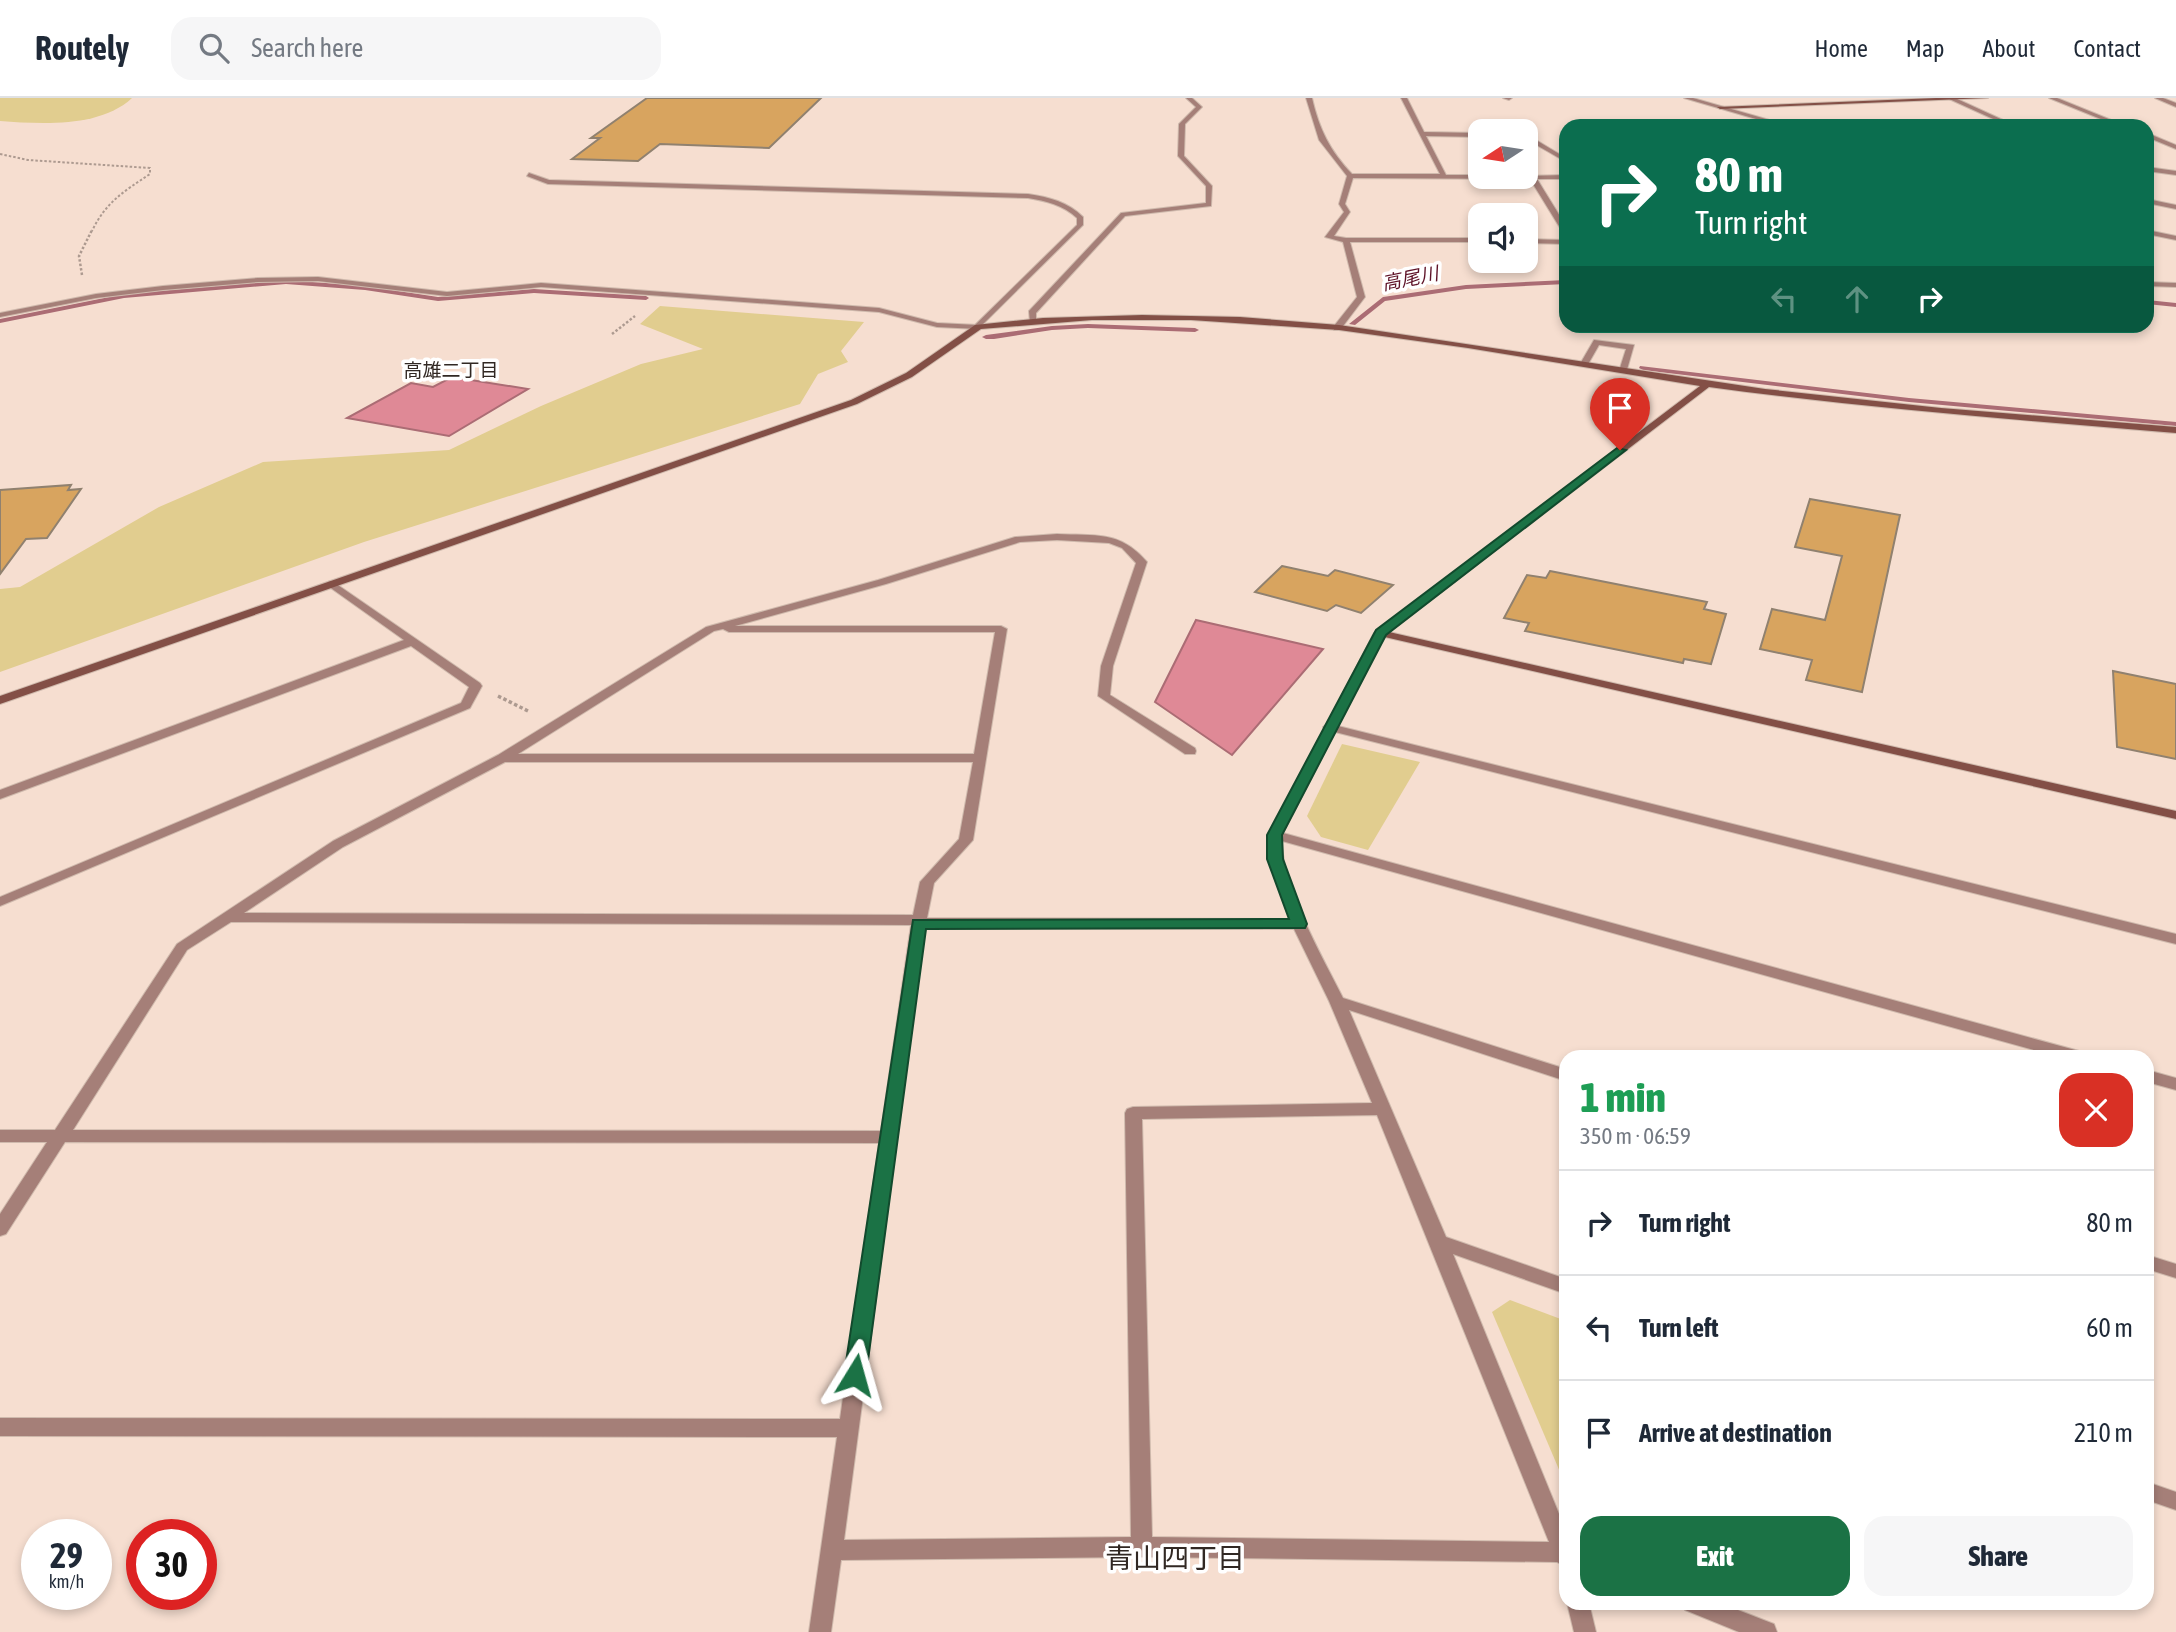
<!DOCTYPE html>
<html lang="en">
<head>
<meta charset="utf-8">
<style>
	body { margin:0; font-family:"Asap Condensed","Noto Sans JP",sans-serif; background:#f6f6f7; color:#1f2937; height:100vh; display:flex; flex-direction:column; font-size:26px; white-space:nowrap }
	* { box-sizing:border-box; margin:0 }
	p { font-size:23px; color:#747a83 }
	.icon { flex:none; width:38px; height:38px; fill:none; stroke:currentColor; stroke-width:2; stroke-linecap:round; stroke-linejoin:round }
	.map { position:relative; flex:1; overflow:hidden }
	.details { position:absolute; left:1559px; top:952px; width:595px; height:560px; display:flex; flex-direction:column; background:#fff; border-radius:21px; box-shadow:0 4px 10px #0003 }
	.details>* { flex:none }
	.guide { position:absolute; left:1559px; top:21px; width:595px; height:214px; border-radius:21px; box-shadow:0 4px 10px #0003; background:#0b6e4f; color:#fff; overflow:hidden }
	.needle { width:46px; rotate:258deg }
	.buttons { position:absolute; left:1468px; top:21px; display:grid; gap:14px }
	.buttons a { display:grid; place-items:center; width:70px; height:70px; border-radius:14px; background:#fff; box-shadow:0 4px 10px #0003; font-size:35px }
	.speed { position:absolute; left:21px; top:1421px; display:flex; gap:14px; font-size:35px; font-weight:700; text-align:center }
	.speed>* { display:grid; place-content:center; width:91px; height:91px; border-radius:50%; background:#fff; box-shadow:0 4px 10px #0003; line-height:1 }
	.speed small { font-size:18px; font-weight:400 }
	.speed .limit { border:10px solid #d22; background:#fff; color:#111 }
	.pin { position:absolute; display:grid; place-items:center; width:60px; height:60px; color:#fff; margin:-72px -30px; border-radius:50% 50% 50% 0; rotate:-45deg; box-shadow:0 0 7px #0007 }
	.pin .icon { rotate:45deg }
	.me { position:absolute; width:77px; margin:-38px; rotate:8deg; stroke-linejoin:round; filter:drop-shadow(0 0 5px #0008) }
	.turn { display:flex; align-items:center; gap:24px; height:147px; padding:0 21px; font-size:32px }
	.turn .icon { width:91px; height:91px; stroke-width:2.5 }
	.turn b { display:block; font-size:49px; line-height:60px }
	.lanes { display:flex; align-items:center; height:66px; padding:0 21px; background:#0003; justify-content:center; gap:35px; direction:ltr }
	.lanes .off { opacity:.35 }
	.round { display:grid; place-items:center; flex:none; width:74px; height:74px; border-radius:21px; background:#f6f6f7 }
	.overview { display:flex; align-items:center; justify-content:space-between; height:119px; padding:0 21px }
	h1 { font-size:42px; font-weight:800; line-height:52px; color:#1e9e55 }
	.primary-button { display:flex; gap:14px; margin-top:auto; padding:14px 21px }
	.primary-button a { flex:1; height:80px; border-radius:21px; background:#1b7245; color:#fff; font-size:28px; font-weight:800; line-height:80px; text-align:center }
	.primary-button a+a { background:#f6f6f7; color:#1f2937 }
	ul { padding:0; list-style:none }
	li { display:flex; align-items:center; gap:21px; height:105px; padding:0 21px; border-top:2px solid #e0e1e3 }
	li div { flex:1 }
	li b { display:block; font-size:26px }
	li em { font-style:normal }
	header { display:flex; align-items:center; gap:42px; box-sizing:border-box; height:98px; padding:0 35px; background:#fff; border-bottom:2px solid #e0e1e3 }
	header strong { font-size:33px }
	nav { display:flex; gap:38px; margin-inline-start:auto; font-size:24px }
	.search { width:490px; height:63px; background:#f6f6f7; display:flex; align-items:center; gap:18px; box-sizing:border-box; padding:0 24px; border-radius:21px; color:#747a83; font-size:26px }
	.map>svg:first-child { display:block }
	.green { fill:#e1cd8f }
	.water { fill:#df8996; stroke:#ab6c74; stroke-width:2 }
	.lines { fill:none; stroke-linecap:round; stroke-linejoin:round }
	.stream { fill:#ab6c74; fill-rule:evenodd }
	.building { fill:#d8a45f; stroke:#90816f; stroke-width:2 }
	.lane-casing { stroke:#cfbaad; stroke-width:2 }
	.street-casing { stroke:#cfbaad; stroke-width:2 }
	.secondary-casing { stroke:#cfbaad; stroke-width:2 }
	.path-far2 { stroke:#ad9a90; stroke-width:2; stroke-dasharray:2.5 2; stroke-linecap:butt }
	.path-far1 { stroke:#ad9a90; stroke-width:2.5; stroke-dasharray:2.5 2; stroke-linecap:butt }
	.path { stroke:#ad9a90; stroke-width:3.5; stroke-dasharray:3.5 2.5; stroke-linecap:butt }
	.lane { fill:#a57f78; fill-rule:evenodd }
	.street { fill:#a57f78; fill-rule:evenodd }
	.secondary { fill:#834f46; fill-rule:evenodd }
	.route { fill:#1b7245; stroke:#124a2d; stroke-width:2 }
	.labels { text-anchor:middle; stroke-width:7; stroke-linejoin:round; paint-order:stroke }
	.far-water-label { font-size:19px; font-style:italic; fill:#5e1227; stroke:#fff }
	.far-neighbourhood-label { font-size:19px; fill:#312823; stroke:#fff }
	.near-neighbourhood-label { font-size:28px; fill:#312823; stroke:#fff }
</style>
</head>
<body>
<header>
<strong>Routely</strong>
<div class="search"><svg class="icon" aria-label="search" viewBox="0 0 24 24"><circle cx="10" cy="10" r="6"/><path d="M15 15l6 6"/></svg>Search here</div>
<nav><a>Home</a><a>Map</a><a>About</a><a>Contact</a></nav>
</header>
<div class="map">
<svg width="2176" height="1534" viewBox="0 0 2176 1534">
	<rect width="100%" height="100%" fill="#f6ded0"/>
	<g class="green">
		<path d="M 0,0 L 132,0 C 100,30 41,26 0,23 Z"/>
		<path d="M 660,208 L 864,224 L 841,253 L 848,264 L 818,276 L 800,306 L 364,444 L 0,574 L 0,491 L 20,489 L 159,409 L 263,364 L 449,352 L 541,308 L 641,266 L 703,251 L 640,226 Z"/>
		<path d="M 1342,646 L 1420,664 L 1368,752 L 1321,739 L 1307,718 Z"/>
		<path d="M 1510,1202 L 1566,1223 L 1566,1388 L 1492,1214 Z"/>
	</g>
	<g class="water">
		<path d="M 452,279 L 528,291 L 449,338 L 347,320 L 411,285 L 433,289 Z"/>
		<path d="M 1196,522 L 1323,551 L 1232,657 L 1155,604 Z"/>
	</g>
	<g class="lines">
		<g class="stream">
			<path d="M 286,182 L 365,188 L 438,199 L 534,191 L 646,198 L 649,200 L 646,202 L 534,195 L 438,203 L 365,192 L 286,186 L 124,200 L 0,225 L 0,221 L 124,196 Z"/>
			<path d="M 1566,182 L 1566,186 L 1466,191 L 1385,203 L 1355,227 L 1349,226 L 1383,199 L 1466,187 Z"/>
			<path d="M 2147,202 L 2176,205 L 2176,209 L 2147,206 Z"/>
			<path d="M 1088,226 L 1195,230 L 1199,232 L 1195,234 L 1088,230 L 1052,232 L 994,241 L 986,241 L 982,239 L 986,237 L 1052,228 Z"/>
			<path d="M 1640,268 L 1909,300 L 2176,324 L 2176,328 L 1909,304 L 1643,272 L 1639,270 Z"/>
		</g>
	</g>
	<g class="building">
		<path d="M 647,0 L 821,0 L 769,50 L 660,46 L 638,63 L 572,61 L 600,40 L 591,40 Z"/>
		<path d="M 71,387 L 68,392 L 81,391 L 47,440 L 26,441 L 0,476 L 0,392 Z"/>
		<path d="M 1810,401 L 1900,417 L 1862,594 L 1806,582 L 1812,562 L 1760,551 L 1772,511 L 1825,522 L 1842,458 L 1795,449 Z"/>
		<path d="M 1282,468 L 1328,478 L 1335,472 L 1393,487 L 1361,515 L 1336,507 L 1327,513 L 1255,494 Z"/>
		<path d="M 1550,473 L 1707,504 L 1704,511 L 1726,516 L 1711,566 L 1684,561 L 1683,565 L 1525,533 L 1529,525 L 1504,520 L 1527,477 L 1546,480 Z"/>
		<path d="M 2113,573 L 2176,586 L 2176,661 L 2117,649 Z"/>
	</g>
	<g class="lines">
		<defs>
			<g id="lane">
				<path d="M 529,75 L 549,82 L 1028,96 C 1049,99 1068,104 1083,119 L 1083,127 L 978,231 L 975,231 L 975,227 L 1077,127 L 1077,120 C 1063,107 1046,103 1028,100 L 548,86 L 527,78 Z"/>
				<path d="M 1594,242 L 1634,247 L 1626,275 L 1619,273 L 1626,251 L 1599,247 L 1587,268 L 1581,268 L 1580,266 Z"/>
			</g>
			<g id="street">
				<path d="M 1186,0 L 1192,0 L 1202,9 L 1185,26 L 1184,58 L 1212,88 L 1211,108 L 1125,118 L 1036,215 L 1036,225 L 1030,225 L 1029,213 L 1121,115 L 1206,105 L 1206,88 L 1178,58 L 1179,26 L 1196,9 Z"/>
				<path d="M 1306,0 L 1312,0 C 1319,31 1330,53 1352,76 L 1440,76 L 1401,0 L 1407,0 L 1424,34 L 1480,35 L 1480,39 L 1426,38 L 1446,77 L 1480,77 L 1480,79 L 1566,77 L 1566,81 L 1537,81 L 1566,128 L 1566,135 L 1562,133 L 1530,81 L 1353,80 L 1345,106 L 1350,114 L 1334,138 L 1346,140 L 1480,140 L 1480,144 L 1350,144 L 1365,199 L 1340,232 L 1334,232 L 1334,228 L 1357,199 L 1343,144 L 1325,139 L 1344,114 L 1339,106 L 1347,78 L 1319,42 Z"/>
				<path d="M 1503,0 L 1512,0 L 1509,2 Z"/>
				<path d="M 1684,0 L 1693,0 L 1790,28 L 1780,28 Z"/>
				<path d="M 1947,0 L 1955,0 L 2016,28 L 1976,28 L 2002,25 Z"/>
				<path d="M 2049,0 L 2057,0 L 2126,28 L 2118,28 Z"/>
				<path d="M 2155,0 L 2163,0 L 2176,5 L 2176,9 Z"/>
				<path d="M 1649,22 L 1664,28 L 1649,26 L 1626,28 Z"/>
				<path d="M 2147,35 L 2176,47 L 2176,51 L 2147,39 Z"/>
				<path d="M 1526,36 L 1566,60 L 1566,64 L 1526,41 Z"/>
				<path d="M 2147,69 L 2176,73 L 2176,77 L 2147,73 Z"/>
				<path d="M 2147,101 L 2176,107 L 2176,111 L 2147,105 Z"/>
				<path d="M 2147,132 L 2176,138 L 2176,142 L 2147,136 Z"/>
				<path d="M 1526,141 L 1566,142 L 1566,146 L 1526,145 Z"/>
				<path d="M 318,179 L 447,194 L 541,185 L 879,210 L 937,225 L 978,227 L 982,229 L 978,231 L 937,229 L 879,214 L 541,189 L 447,198 L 318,183 L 258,184 L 163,192 L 96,200 L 0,219 L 0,215 L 96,196 L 163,188 L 258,180 Z"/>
				<path d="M 2147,184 L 2176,185 L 2176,189 L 2147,188 Z"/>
				<path d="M 1057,436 C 1095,438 1120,432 1147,464 L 1113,568 L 1110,597 L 1195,650 L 1196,653 L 1195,656 L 1185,656 L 1098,598 L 1101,568 L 1136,465 L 1122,450 L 1109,445 L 1057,442 L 1020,444 L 886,486 L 735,528 L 1001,528 L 1007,531 L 973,742 L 934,785 L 927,820 L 1290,821 L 1268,761 L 1268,737 L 1324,631 L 1323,629 L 1327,626 L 1374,535 L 1380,532 L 1386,535 L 1338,628 L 2176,836 L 2176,846 L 1335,634 L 1283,735 L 2079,953 L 2085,955 L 2087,959 L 2059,959 L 1282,743 C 1282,789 1322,858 1343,900 L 1566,971 L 1566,983 L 1349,912 L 1446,1139 L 1566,1181 L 1566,1196 L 1453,1156 L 1566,1433 L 1566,1469 L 1557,1464 L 1142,1459 L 841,1462 L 831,1534 L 809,1534 L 837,1339 L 0,1338 L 0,1320 L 840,1321 L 879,1045 L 65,1044 L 6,1136 L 0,1138 L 0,1116 L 47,1044 L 0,1044 L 0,1032 L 55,1032 L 177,846 L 333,743 L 498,657 L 706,529 L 878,482 L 1015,439 ZM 723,531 L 729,534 L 995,534 L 974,656 L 518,656 L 714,533 ZM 505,664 L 973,664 L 959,741 L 920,784 L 913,817 L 244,815 L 343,749 ZM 231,824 L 911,827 L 881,1033 L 73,1032 L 187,852 ZM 925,830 L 1294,831 L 1329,903 L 1372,1005 L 1133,1009 L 1127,1011 L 1125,1015 L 1131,1439 L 844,1442 ZM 1377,1017 L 1549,1444 L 1152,1439 L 1142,1021 Z"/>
				<path d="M 332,483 L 480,585 L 482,588 L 470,610 L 0,808 L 0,799 L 461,605 L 469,589 L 411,548 L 0,701 L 0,692 L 404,542 L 328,488 L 328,484 Z"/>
				<path d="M 2147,972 L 2176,980 L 2176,992 L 2147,984 Z"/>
				<path d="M 2147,1157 L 2176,1166 L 2176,1180 L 2147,1171 Z"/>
				<path d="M 2147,1384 L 2176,1394 L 2176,1412 L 2147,1402 Z"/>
				<path d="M 1567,1505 L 1589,1505 L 1596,1534 L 1574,1534 Z"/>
				<path d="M 1682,1505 L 1720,1505 L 1774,1526 L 1777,1534 L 1739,1534 L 1685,1512 Z"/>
			</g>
			<g id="secondary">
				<path d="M 1936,0 L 1988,0 L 1720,11 L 1717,9 Z"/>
				<path d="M 1142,217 L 1240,219 L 1339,227 L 1765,291 L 1941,310 L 2176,329 L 2176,335 C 2020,322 1864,310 1709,289 L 1389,534 L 2176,713 L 2176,721 L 1376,537 L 1376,533 L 1700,288 L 1468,250 L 1339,232 L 1191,222 L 1092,222 L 981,231 L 912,279 L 857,306 L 0,606 L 0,598 L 851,302 L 906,275 L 975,227 L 1043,220 Z"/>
			</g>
		</defs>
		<use href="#lane" class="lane-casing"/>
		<use href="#street" class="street-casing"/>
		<use href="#secondary" class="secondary-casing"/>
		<path class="path-far2" d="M 0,56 L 28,62 L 150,70 L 150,76 C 123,94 106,104 92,133"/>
		<g class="path-far1">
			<path d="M 82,177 L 79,158 L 92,132"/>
			<path d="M 612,236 L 635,218"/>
		</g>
		<path class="path" d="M 498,598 L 528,613"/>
		<use href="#lane" class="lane"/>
		<use href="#street" class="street"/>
		<use href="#secondary" class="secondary"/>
	</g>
	<path class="route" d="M 1617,350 L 1626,352 L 1386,537 L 1282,737 L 1283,761 L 1307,826 L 1305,830 L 926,831 L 866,1277 L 863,1284 L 855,1287 L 847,1284 L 844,1277 L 913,822 L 1289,821 L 1267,761 L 1267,737 L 1376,532 Z"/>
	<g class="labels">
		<g class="far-water-label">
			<text transform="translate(1410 180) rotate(-11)" y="7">高尾川</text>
		</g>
		<g class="far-neighbourhood-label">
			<text x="451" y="279">高雄二丁目</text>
		</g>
		<g class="near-neighbourhood-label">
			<text x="1175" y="1470">青山四丁目</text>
		</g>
	</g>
</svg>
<div class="buttons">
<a><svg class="needle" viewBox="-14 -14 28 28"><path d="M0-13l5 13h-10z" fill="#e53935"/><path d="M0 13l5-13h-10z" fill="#747a83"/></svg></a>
<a><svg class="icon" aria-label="sound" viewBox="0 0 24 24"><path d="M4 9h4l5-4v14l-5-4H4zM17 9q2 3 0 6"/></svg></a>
</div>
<div class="speed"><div>29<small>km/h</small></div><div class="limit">30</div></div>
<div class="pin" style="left:1620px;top:352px;background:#d93025"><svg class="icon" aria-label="arrive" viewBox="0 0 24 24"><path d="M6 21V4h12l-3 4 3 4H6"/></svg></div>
<svg class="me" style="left:855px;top:1277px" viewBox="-20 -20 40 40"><path d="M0-17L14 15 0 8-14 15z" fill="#1b7245" stroke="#fff" stroke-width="4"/></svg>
<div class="guide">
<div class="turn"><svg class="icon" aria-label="right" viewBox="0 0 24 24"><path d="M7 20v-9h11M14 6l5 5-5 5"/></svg><div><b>80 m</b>Turn right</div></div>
<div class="lanes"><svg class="icon off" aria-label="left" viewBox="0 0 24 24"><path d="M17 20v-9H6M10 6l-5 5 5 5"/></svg><svg class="icon off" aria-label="ahead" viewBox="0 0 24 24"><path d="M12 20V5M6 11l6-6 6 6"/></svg><svg class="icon" aria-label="right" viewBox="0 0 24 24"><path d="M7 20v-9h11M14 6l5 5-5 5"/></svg></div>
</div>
<section class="details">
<div class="overview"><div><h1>1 min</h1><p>350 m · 06:59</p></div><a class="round" style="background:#d93025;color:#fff"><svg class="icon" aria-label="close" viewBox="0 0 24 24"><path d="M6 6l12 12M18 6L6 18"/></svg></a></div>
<ul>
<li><svg class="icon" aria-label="right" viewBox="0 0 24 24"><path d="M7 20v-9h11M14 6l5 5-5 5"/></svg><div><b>Turn right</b></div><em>80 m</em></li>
<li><svg class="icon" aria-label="left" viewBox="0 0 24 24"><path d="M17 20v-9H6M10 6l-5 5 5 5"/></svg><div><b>Turn left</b></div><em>60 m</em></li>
<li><svg class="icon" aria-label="arrive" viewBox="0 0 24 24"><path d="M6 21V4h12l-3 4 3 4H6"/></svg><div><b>Arrive at destination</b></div><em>210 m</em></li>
</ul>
<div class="primary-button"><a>Exit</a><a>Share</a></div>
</section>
</div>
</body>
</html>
